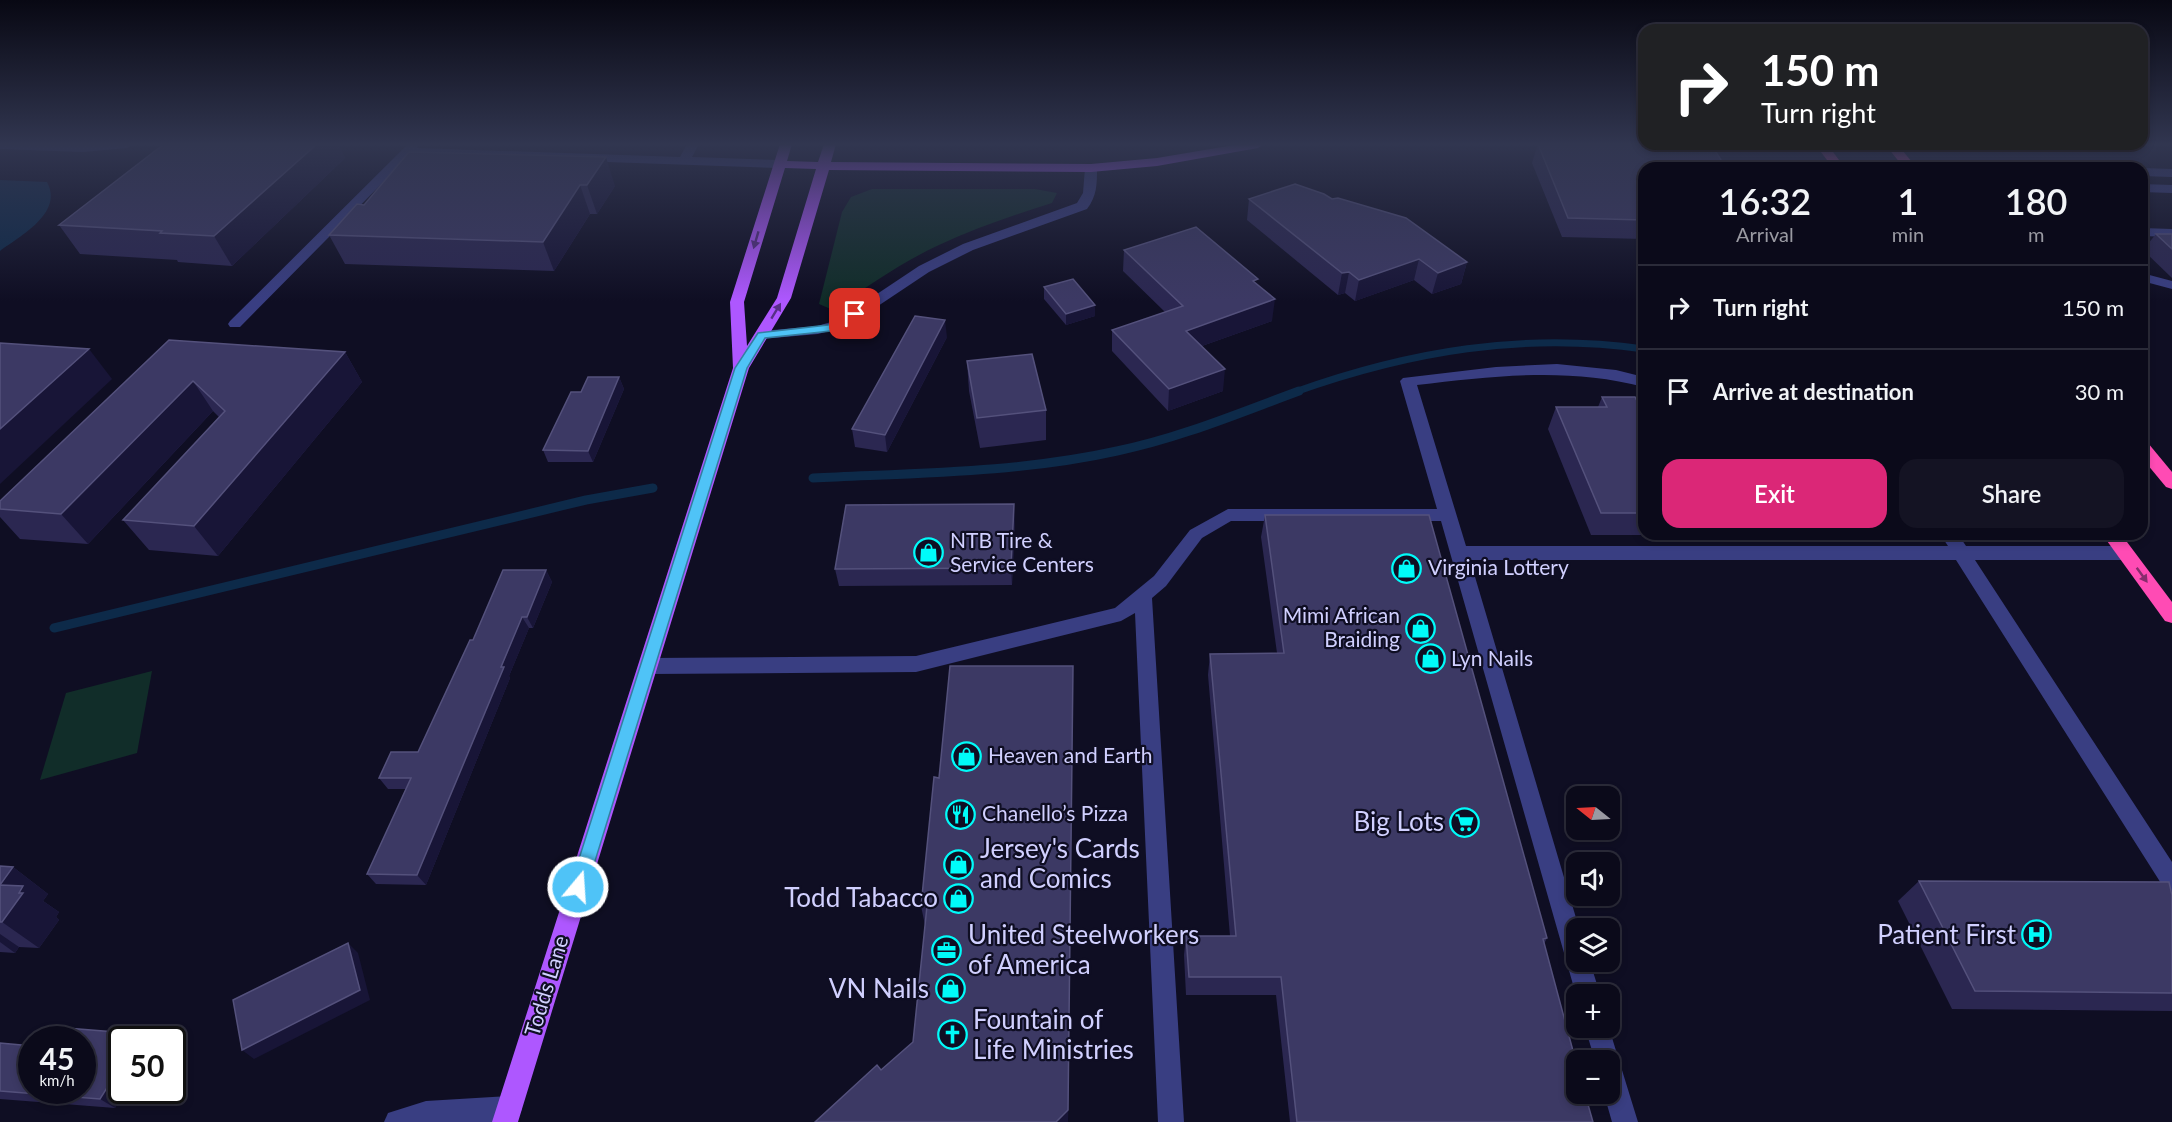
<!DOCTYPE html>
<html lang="en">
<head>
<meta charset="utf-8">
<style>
	body { margin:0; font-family:Lato,sans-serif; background:#141323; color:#f1f3f6; height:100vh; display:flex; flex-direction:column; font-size:22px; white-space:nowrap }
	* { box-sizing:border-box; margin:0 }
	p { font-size:20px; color:#9a9aa2 }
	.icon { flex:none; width:33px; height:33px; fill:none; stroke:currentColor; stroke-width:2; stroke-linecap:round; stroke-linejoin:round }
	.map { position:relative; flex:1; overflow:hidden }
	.panel { position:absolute; left:1638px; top:162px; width:510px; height:378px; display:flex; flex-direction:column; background:#0b0a1a; border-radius:18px; box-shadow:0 3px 9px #0003,0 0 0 2px #2b2b39 }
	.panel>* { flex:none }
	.banner { position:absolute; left:1638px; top:24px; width:510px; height:126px; border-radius:18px; box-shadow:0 3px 9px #0003,0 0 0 2px #2b2b39; background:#202124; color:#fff; overflow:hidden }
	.needle { width:39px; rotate:288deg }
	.controls { position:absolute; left:1566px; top:786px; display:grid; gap:12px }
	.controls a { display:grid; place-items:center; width:54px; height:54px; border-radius:12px; background:#0b0a1a; box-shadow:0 3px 9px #0003,0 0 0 2px #2b2b39; font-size:30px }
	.speed { position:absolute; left:18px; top:1026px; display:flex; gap:12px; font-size:30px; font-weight:700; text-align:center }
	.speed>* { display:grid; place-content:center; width:78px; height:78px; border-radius:50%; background:#0b0a1a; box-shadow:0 3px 9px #0003,0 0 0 2px #2b2b39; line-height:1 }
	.speed small { font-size:15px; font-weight:400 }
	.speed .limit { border:3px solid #111; border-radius:9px; background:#fff; color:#111 }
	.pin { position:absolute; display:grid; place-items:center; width:51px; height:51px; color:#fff; margin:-26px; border-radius:12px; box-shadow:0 3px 9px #0006 }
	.me { position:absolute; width:66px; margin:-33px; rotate:18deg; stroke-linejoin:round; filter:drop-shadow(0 0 4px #0008) }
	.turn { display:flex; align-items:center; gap:21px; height:126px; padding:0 24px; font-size:27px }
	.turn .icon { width:78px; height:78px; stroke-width:2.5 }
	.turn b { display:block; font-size:42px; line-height:51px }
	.eta { display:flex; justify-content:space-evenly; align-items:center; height:102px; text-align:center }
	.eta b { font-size:36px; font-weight:600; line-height:42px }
	.action { display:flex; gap:12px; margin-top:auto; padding:12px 24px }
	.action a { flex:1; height:69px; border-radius:18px; background:#db2777; color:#fff; font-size:24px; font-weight:600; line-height:69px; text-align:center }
	.action a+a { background:#141323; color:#f1f3f6 }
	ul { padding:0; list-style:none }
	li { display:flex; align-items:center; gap:18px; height:84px; padding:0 24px; border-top:2px solid #2b2b39 }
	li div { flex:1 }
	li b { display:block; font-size:22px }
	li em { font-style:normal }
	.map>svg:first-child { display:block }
	.green { fill:#112d29 }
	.water { fill:#0d2a49 }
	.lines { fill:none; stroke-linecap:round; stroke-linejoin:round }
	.stream-far1 { stroke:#0d2a49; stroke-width:7 }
	.stream { stroke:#0d2a49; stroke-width:9 }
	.minor { fill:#393e82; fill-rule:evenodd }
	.major { fill:#ae57ff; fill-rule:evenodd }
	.highway { fill:#ff4bb4; fill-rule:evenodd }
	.wall { fill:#2b2751 }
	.shaded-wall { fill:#181537 }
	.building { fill:#3c3964; stroke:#54517c; stroke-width:1.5 }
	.oneway { fill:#572f86 }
	.oneway2 { fill:#872c6c }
	.route { fill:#4fc3f7; stroke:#337fa1; stroke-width:1.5 }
	.labels { text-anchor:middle; stroke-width:4.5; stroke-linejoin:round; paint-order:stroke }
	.poi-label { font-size:21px; fill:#d1d0ff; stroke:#0f0e23; text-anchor:start }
	.street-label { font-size:21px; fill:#d1d0ff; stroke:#0f0e23 }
	.near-poi-label { font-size:26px; fill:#d1d0ff; stroke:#0f0e23; text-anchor:end }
</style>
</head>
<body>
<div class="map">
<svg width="2172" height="1122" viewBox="0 0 2172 1122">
	<rect width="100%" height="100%" fill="#0f0e23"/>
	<g class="green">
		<path d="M 872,189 L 1035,189 L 1057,193 L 1052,203 C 1014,215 976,228 939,245 C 902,262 867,287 833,310 L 819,304 L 842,212 L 851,197 Z"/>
		<path d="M 152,671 L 137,753 L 40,780 L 66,693 Z"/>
	</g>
	<path class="water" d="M 0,180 L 47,182 C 64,213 20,236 0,251 Z"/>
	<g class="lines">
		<path class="stream-far1" d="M 1295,392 C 1410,351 1523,332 1644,349"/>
		<g class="stream">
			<path d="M 813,478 C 914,473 1018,473 1117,451 C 1180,438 1239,413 1299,391"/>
			<path d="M 54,628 L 586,500 L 653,488"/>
		</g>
		<g class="minor">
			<path d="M 0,144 L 133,144 L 127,148 L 83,152 L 0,149 Z"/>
			<path d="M 408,144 L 420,144 L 417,148 L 680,157 L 687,144 L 699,144 L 692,157 L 779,160 L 785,164 L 779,168 L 410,155 L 240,327 L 230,327 L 228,324 L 230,321 Z"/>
			<path d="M 1910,162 L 1979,164 L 1985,168 L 1905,168 L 1906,163 Z"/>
			<path d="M 1091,164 L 1097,168 C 1097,184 1097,196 1087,209 L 973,250 L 929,272 L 848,326 L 818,334 L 762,339 L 755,335 L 762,331 L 817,326 L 838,320 L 919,266 L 963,244 L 1077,203 L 1083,193 L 1085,168 Z"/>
			<path d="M 2142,168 L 2172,169 L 2172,177 L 2142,176 Z"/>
			<path d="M 2142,184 L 2172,185 L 2172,193 L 2142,192 Z"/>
			<path d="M 2142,228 L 2172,229 L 2172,237 L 2142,236 Z"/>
			<path d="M 2142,273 L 2172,281 L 2172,289 L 2142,281 Z"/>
			<path d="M 1557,364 L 1616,370 L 1644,377 L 1644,387 C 1568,367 1494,376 1417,385 L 1466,546 L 1948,546 L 1940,534 L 1958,534 L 1966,546 L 2125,546 L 2131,548 L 2134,553 L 2131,558 L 2125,560 L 1975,560 L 2172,862 L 2172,891 L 2164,888 L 1956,560 L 1470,560 L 1579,928 L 1576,928 L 1576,962 L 1590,962 L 1600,994 L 1576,995 L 1441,521 L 1231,521 L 1202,538 L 1166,586 L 1152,598 L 1184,1122 L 1158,1122 L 1135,613 L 1121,621 L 916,672 L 649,674 L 642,671 L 639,666 L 642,661 L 649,658 L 916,656 L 1115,608 L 1154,576 L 1190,530 L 1228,509 L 1437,509 L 1400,381 L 1403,378 L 1496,367 Z"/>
			<path d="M 1585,1028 L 1609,1028 L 1638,1122 L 1612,1122 L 1604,1094 L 1610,1094 L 1610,1060 L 1595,1060 Z"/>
			<path d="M 509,1096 L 518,1100 L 522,1109 L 518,1118 L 509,1122 L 384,1122 L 388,1113 L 426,1101 Z"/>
		</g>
		<path class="major" d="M 780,144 L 792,144 L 787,161 L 818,162 L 824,144 L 836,144 L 831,162 L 1091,164 L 1157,158 L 1240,144 L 1264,144 L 1258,148 L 1157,166 L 1091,172 L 829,170 L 791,298 L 749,368 L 518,1122 L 492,1122 L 733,368 L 730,302 ZM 785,168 L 816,169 L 777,298 L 747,346 L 744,302 Z"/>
		<g class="highway">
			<path d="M 1815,144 L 1827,144 L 1845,168 L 1833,168 Z"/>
			<path d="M 1885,144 L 1897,144 L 1917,168 L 1904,168 Z"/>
			<path d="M 2142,442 L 2148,443 L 2172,472 L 2172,489 L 2166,487 L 2142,458 Z"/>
			<path d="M 2102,534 L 2121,534 L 2172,602 L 2172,623 L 2165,621 Z"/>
		</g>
	</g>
	<g class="wall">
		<path d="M 164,144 L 338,144 L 345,158 L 232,266 L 178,262 L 177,260 L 80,254 L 59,225 Z"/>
		<path d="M 1538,144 L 1563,144 L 1561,144 L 1711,144 L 1644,168 L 1644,239 L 1562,237 L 1532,163 Z"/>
		<path d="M 409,152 L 615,186 L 597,214 L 590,214 L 554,271 L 345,264 L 329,235 L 364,205 Z"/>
		<path d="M 1249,199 L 1332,199 L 1467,262 L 1461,284 L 1432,294 L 1414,280 L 1355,301 L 1345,293 L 1338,295 L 1247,220 Z"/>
		<path d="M 2156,234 L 2172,234 L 2172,278 L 2143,250 Z"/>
		<path d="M 1124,250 L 1257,284 L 1272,321 L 1202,346 L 1223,391 L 1168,411 L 1112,351 L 1112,330 L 1165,312 L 1123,271 Z"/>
		<path d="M 1044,287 L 1095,316 L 1066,325 L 1044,299 Z"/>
		<path d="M 947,337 L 887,452 L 855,447 L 852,429 Z"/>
		<path d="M 169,340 L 345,352 L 362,382 L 218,556 L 149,550 L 123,520 L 219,417 L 213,411 L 88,544 L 20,539 L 0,517 L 0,501 Z"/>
		<path d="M 967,361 L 1046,410 L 1046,440 L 980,448 L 969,391 Z"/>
		<path d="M 619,377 L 624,389 L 593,462 L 548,462 L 543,450 L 581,392 Z"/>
		<path d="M 1602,397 L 1640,407 L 1644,407 L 1644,534 L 1907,534 L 1906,535 L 1591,535 L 1548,429 L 1556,407 L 1598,407 Z"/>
		<path d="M 1265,515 L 1547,938 L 1544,944 L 1593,1122 L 1290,1122 L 1276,995 L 1186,995 L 1184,955 L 1186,936 L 1230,936 L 1208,675 L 1210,654 L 1277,653 L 1261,537 Z"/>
		<path d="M 1015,521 L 1012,585 L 839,586 L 835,569 Z"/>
		<path d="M 546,570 L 552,582 L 533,628 L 529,628 L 509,676 L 510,678 L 426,885 L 376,884 L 367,874 L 406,789 L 388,789 L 379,778 L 418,752 L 473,640 Z"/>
		<path d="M 1073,666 L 1068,1122 L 815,1122 L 881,1070 L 913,1042 L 925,925 L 921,906 L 939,778 Z"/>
		<path d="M 0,866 L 13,867 L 48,894 L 43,901 L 59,912 L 56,917 L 59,920 L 39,948 L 19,947 L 15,953 L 0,952 Z"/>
		<path d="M 1919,881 L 2172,895 L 2172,1011 L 1952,1009 L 1898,901 Z"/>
		<path d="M 0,1043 L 122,1090 L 125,1090 L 115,1108 L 0,1099 Z"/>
	</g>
	<g class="shaded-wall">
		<path d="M 307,144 L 338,144 L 345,158 L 232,266 L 214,236 Z"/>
		<path d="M 606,157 L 615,186 L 597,214 L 587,185 Z"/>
		<path d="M 580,185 L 590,214 L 554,271 L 543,242 Z"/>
		<path d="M 1419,259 L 1414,280 L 1355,301 L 1359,280 Z"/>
		<path d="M 1467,262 L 1461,284 L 1432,294 L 1438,273 Z"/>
		<path d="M 1349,272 L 1345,293 L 1338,295 L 1342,273 Z"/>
		<path d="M 1275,299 L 1272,321 L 1185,352 L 1186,331 Z"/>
		<path d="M 1095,305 L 1095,316 L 1066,325 L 1066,314 Z"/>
		<path d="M 945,320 L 947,337 L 887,452 L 885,435 Z"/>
		<path d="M 89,349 L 112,379 L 0,484 L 0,429 Z"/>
		<path d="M 345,352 L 362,382 L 218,556 L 194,526 Z"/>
		<path d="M 1225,369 L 1223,391 L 1168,411 L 1169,389 Z"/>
		<path d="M 619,377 L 624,389 L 593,462 L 588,451 Z"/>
		<path d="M 193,381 L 213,411 L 88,544 L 61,514 Z"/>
		<path d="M 1014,504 L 1015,521 L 1012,585 L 1011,568 Z"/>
		<path d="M 546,570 L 552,582 L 533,628 L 527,617 Z"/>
		<path d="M 522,617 L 529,628 L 509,676 L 510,678 L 426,885 L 417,875 Z"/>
		<path d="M 1073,666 L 1068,1122 L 1056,1122 Z"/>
		<path d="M 13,867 L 48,894 L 43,901 L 59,912 L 56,917 L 59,920 L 39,948 L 2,922 L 0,885 Z"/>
		<path d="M 0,934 L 19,947 L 15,953 L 0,942 Z"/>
		<path d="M 348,943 L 358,953 L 370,1000 L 254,1059 L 242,1050 Z"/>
		<path d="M 140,1034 L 148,1040 L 137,1040 Z"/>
		<path d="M 122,1064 L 122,1090 L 125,1090 L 115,1108 L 100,1099 Z"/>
	</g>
	<g class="building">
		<path d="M 164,144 L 317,144 L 214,236 L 160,233 L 162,231 L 59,225 Z"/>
		<path d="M 1538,144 L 1603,145 L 1599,144 L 1711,144 L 1726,168 L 1644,168 L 1644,220 L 1568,218 Z"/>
		<path d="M 409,152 L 606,157 L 587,185 L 580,185 L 543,242 L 329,235 L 357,204 L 364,205 Z"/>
		<path d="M 1295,184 L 1324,194 L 1332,199 L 1338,198 L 1406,218 L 1467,262 L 1438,273 L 1419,259 L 1359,280 L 1349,272 L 1342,273 L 1249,199 Z"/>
		<path d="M 1196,227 L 1258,279 L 1253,281 L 1275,299 L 1186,331 L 1225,369 L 1169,389 L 1112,330 L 1183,306 L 1124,250 Z"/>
		<path d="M 2156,234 L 2172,234 L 2172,249 Z"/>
		<path d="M 1073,279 L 1095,305 L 1066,314 L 1044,287 Z"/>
		<path d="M 915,316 L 945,320 L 885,435 L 852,429 Z"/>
		<path d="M 169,340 L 345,352 L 194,526 L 123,520 L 225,411 L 193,381 L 61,514 L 0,509 L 0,501 Z"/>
		<path d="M 0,343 L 89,349 L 0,429 Z"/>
		<path d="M 1032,354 L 1046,410 L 977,418 L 967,361 Z"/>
		<path d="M 588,377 L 619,377 L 588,451 L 543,450 L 571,392 L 581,392 Z"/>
		<path d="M 1602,397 L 1635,397 L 1640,407 L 1644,407 L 1644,513 L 1601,513 L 1556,407 L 1607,407 Z"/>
		<path d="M 1014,504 L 1011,568 L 835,569 L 846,505 Z"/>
		<path d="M 1265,515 L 1429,515 L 1547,938 L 1543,939 L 1576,1062 L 1576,1094 L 1585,1094 L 1593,1122 L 1297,1122 L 1281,977 L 1189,977 L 1186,936 L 1236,936 L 1210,654 L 1284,653 Z"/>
		<path d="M 503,570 L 546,570 L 527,617 L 522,617 L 501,667 L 504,667 L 417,875 L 367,874 L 411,778 L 379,778 L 391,752 L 418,752 L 470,640 L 473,640 Z"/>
		<path d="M 950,666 L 1073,666 L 1068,1110 L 1056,1122 L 815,1122 L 877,1065 L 881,1070 L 913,1042 L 927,906 L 921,906 L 934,777 L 939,778 Z"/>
		<path d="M 0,866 L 13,867 L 0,885 Z"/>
		<path d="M 1919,881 L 2169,882 L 2172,895 L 2172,993 L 1975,991 Z"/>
		<path d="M 0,885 L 23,886 L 19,893 L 23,893 L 2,922 L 0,922 Z"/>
		<path d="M 348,943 L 360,990 L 242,1050 L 233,1000 Z"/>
		<path d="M 54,1027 L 140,1034 L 137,1040 L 122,1040 L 122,1064 L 100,1099 L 0,1091 L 0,1043 L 32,1046 L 32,1090 L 82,1090 L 82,1040 L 46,1040 Z"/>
	</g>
	<defs><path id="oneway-solid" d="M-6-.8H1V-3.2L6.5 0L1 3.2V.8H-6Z" transform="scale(1.5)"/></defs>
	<g class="oneway">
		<use href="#oneway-solid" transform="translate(756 240) rotate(106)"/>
		<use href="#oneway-solid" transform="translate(776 311) rotate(-59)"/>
	</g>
	<use class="oneway2" href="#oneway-solid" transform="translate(2142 575) rotate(54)"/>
	<linearGradient id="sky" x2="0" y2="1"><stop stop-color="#080813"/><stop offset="0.48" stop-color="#313650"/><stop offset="1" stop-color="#313650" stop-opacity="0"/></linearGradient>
	<rect width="2172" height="301" fill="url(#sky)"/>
	<path class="route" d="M 855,311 L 859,312 L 859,316 L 831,331 L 765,338 L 747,368 L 587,887 L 584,893 L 578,895 L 572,893 L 570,887 L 735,368 L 758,333 L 828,325 Z"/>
	<defs>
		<symbol id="shop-ring" viewBox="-11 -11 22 22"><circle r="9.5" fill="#0f0e23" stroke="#00fbf9" stroke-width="1.5"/><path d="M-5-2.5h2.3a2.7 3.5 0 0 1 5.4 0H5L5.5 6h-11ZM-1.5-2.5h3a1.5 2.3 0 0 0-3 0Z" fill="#00fbf9"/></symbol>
		<symbol id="restaurant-ring" viewBox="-11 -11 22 22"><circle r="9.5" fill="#0f0e23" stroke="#00fbf9" stroke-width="1.5"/><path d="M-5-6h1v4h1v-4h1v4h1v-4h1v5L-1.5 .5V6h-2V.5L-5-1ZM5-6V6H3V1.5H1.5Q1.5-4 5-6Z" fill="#00fbf9"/></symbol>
		<symbol id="supermarket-ring" viewBox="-11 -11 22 22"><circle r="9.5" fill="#0f0e23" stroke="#00fbf9" stroke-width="1.5"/><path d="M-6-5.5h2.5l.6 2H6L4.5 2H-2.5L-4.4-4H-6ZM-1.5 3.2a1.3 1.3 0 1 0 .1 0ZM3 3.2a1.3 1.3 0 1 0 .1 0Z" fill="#00fbf9"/></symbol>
		<symbol id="hospital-ring" viewBox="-11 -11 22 22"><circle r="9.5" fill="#0f0e23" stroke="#00fbf9" stroke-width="1.5"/><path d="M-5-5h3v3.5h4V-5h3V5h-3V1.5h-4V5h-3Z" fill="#00fbf9"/></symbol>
		<symbol id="office-ring" viewBox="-11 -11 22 22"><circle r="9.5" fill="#0f0e23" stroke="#00fbf9" stroke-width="1.5"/><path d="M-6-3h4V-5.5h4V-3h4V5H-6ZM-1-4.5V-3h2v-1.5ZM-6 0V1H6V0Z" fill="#00fbf9"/></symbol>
		<symbol id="church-ring" viewBox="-11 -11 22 22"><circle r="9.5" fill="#0f0e23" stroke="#00fbf9" stroke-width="1.5"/><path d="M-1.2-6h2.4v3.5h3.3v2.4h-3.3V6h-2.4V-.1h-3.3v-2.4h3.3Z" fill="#00fbf9"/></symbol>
	</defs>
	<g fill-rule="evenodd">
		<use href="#shop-ring" x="912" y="536" width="33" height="33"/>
		<use href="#shop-ring" x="1390" y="552" width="33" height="33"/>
		<use href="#shop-ring" x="1404" y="612" width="33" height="33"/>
		<use href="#shop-ring" x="1414" y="642" width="33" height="33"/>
		<use href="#shop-ring" x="950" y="740" width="33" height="33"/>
		<use href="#restaurant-ring" x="944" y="798" width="33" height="33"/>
		<use href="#supermarket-ring" x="1448" y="806" width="33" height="33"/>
		<use href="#shop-ring" x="942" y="848" width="33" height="33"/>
		<use href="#shop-ring" x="942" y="882" width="33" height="33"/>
		<use href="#hospital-ring" x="2020" y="918" width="33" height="33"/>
		<use href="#office-ring" x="930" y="934" width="33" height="33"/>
		<use href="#shop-ring" x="934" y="972" width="33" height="33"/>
		<use href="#church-ring" x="936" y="1018" width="33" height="33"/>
	</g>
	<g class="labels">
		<g class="poi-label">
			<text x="950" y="548">NTB Tire &amp;<tspan x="950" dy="24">Service Centers</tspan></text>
			<text x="1428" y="575">Virginia Lottery</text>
			<text x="1400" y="623" text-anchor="end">Mimi African<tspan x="1400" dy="24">Braiding</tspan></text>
			<text x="1451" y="666">Lyn Nails</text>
			<text x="988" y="763">Heaven and Earth</text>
			<text x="982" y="821">Chanello’s Pizza</text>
		</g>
		<g class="street-label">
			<text transform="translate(547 986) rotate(-73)" y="7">Todds Lane</text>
		</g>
		<g class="near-poi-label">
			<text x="1444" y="831">Big Lots</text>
			<text x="980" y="858" text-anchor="start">Jersey's Cards<tspan x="980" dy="30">and Comics</tspan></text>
			<text x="938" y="907">Todd Tabacco</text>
			<text x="968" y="944" text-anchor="start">United Steelworkers<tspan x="968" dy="30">of America</tspan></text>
			<text x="2016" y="944">Patient First</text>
			<text x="929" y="998">VN Nails</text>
			<text x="973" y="1029" text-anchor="start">Fountain of<tspan x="973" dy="30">Life Ministries</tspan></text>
		</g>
	</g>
</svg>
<div class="controls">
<a><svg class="needle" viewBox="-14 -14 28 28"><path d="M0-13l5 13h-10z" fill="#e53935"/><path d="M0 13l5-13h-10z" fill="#9a9aa2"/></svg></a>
<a><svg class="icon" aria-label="sound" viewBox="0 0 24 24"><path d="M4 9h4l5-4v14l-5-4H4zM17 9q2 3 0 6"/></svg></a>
<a><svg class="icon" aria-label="layers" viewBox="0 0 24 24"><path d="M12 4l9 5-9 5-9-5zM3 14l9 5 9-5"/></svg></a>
<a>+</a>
<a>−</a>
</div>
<div class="speed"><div>45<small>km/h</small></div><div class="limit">50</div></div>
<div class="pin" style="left:855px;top:314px;background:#d93025"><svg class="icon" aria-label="arrive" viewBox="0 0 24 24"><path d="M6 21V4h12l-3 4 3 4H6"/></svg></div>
<svg class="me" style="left:578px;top:887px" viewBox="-20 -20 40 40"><circle r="17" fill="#4fc3f7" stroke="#fff" stroke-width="3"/><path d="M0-11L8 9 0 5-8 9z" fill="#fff"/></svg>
<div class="banner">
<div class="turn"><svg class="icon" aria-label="right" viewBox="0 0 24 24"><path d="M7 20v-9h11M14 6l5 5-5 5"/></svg><div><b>150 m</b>Turn right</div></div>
</div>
<section class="panel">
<div class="eta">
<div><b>16:32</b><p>Arrival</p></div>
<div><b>1</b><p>min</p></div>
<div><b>180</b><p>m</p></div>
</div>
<ul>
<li><svg class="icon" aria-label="right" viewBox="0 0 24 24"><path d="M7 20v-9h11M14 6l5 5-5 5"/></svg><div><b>Turn right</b></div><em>150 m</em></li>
<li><svg class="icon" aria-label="arrive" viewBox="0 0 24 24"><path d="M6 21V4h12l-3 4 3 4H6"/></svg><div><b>Arrive at destination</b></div><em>30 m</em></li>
</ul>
<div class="action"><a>Exit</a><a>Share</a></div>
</section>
</div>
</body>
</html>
